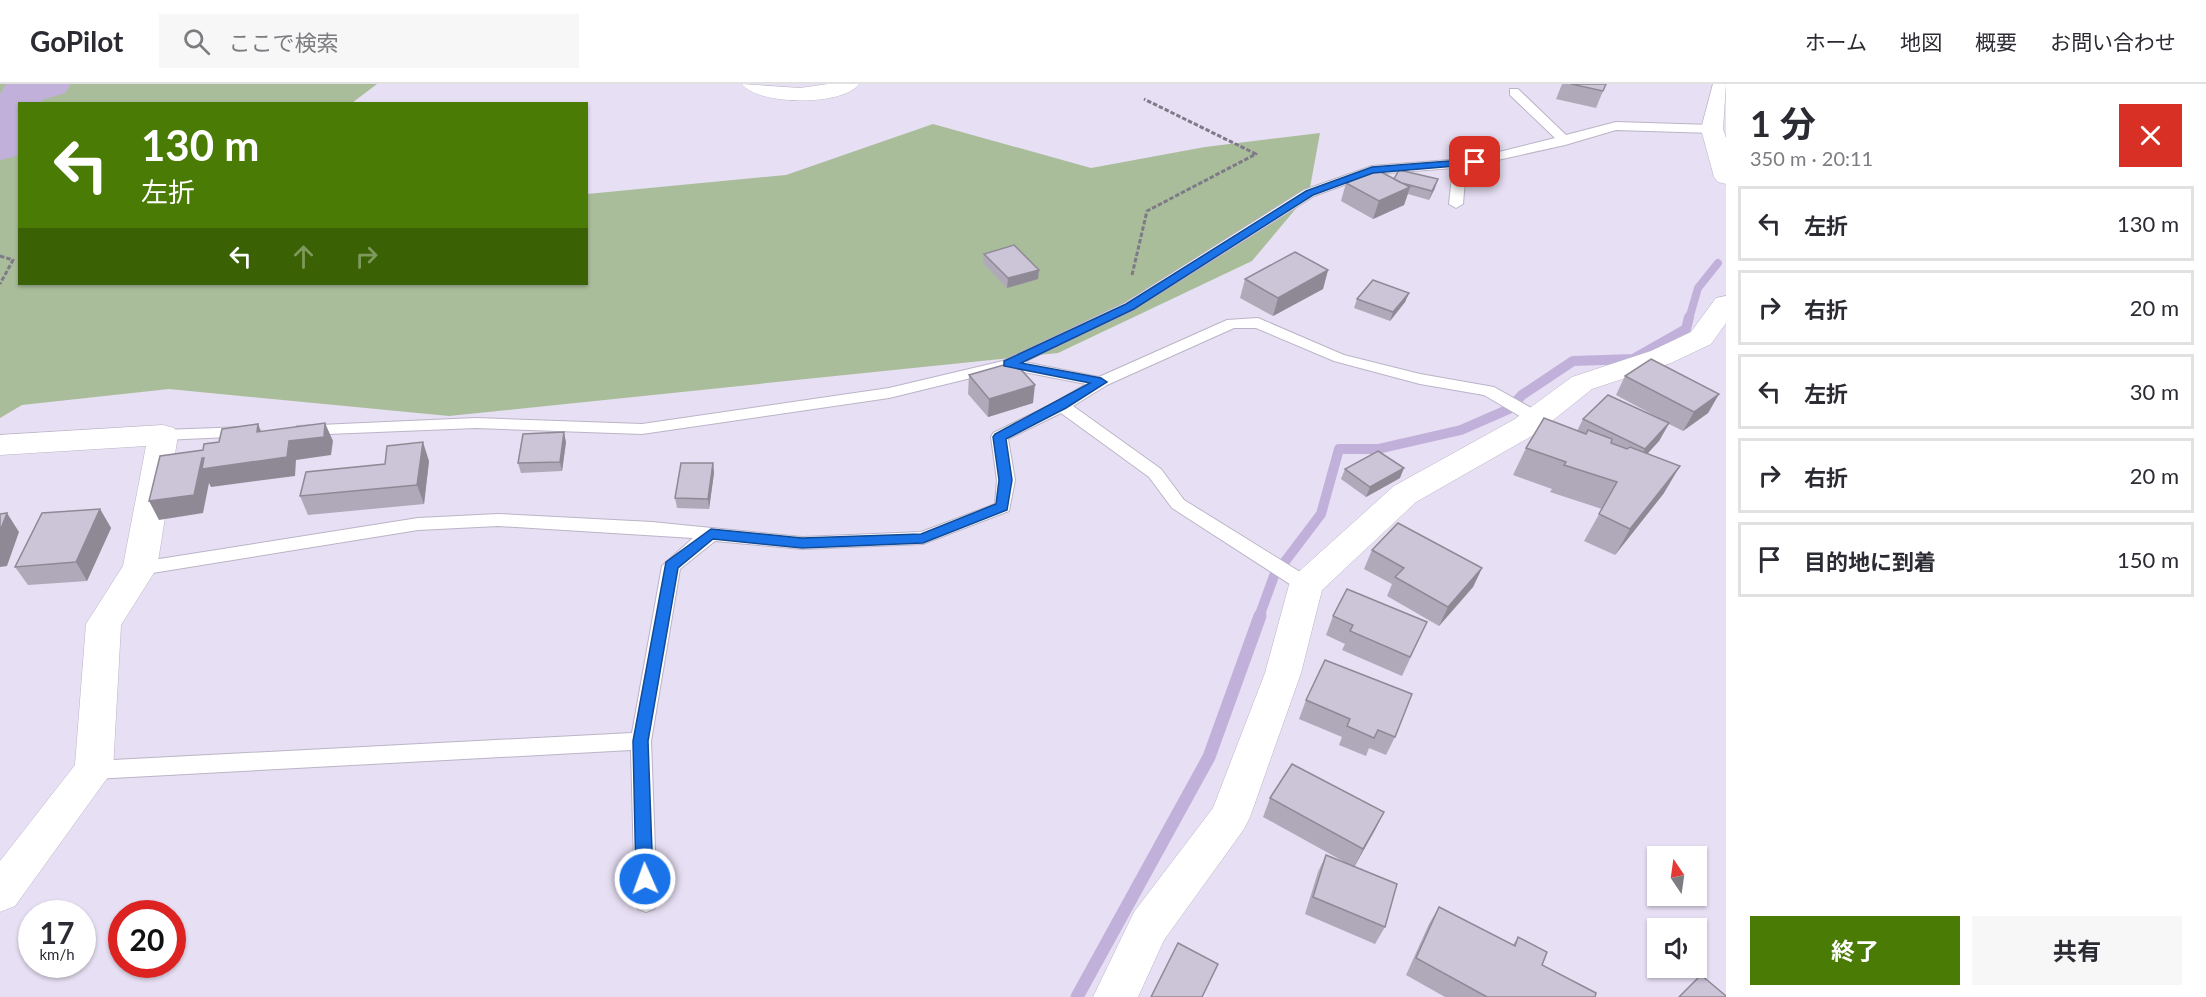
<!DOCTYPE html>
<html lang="ja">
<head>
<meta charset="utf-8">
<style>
	body { margin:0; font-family:Lato,"Noto Sans JP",sans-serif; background:#f7f7f7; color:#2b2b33; height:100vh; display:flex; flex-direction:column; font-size:22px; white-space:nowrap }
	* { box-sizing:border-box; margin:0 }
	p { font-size:20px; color:#7c7c81 }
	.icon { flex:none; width:33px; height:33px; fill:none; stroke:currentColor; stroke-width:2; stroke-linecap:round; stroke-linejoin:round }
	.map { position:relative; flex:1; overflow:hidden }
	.details { display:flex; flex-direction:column; background:#fff; width:480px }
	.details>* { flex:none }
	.banner { position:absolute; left:18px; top:18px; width:570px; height:183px; border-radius:0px; box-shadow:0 2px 4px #0004; background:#497b05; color:#fff; overflow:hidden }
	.needle { width:39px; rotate:347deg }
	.buttons { position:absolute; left:1647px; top:762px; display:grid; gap:12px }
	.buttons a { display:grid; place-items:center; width:60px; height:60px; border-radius:0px; background:#fff; box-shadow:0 2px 4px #0004; font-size:30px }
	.speed { position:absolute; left:18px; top:816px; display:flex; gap:12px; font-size:30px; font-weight:700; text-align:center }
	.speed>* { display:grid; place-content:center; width:78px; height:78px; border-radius:50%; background:#fff; box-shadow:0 2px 4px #0004; line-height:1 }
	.speed small { font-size:15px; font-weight:400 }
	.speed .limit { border:9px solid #d22; background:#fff; color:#111 }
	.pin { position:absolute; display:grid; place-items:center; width:51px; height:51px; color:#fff; margin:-26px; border-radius:12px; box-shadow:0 3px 9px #0006 }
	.me { position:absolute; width:66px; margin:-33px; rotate:358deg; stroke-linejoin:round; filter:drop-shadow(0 0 4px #0008) }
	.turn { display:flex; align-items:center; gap:21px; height:126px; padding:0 24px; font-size:27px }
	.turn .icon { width:78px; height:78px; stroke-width:2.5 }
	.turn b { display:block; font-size:42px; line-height:51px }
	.lanes { display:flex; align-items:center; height:57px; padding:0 24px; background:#0003; justify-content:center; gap:30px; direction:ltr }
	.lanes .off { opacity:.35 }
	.round { display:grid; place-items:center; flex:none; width:63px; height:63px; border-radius:0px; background:#f7f7f7 }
	.headline { display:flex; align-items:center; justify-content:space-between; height:102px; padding:0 24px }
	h1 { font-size:36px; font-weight:700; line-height:45px }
	.cta { display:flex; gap:12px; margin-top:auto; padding:12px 24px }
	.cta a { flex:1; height:69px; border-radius:0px; background:#497b05; color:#fff; font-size:24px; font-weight:700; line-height:69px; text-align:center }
	.cta a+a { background:#f7f7f7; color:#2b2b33 }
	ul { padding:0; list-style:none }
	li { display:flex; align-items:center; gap:18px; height:75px; margin:0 12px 9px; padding:0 12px; border:3px solid #e1e1e2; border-radius:0px }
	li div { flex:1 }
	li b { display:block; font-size:22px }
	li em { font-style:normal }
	header { display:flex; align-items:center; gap:36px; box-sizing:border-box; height:84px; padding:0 30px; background:#fff; border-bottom:2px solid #e1e1e2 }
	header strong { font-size:28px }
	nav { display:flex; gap:33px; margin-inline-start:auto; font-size:21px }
	.search { width:420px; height:54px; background:#f7f7f7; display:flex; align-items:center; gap:15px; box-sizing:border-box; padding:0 21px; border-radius:0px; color:#7c7c81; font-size:22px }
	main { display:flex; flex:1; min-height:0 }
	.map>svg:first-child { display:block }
	.green { fill:#aabd9b }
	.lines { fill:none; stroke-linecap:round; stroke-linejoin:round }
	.stream-far2 { stroke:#c1b1da; stroke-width:8 }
	.stream-far1 { stroke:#c1b1da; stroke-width:10 }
	.stream { stroke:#c1b1da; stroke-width:13 }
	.river { fill:#c1b1da; fill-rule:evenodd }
	.lane-casing { stroke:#bbb4c7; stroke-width:2 }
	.street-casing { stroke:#bbb4c7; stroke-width:1 }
	.path { stroke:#7f7a87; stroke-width:3; stroke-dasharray:4.5 2; stroke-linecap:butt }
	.lane { fill:#fff; fill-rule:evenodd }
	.street { fill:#fff; fill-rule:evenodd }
	.wall { fill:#afa9b9 }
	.shaded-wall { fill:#8f8996 }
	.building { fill:#ccc4d7; stroke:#8f8996; stroke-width:1.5 }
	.route { fill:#1a73e8; stroke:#114b97; stroke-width:1.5 }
</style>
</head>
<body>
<header>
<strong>GoPilot</strong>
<div class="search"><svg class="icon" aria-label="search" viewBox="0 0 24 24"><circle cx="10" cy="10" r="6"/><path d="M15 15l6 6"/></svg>ここで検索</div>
<nav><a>ホーム</a><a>地図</a><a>概要</a><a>お問い合わせ</a></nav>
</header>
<main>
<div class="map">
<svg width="1726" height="913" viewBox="0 0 1726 913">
	<rect width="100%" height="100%" fill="#e7dff3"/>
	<path class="green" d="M 0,0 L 377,0 L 352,19 L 20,20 L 20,200 L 586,200 L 587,110 L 786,91 L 933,40 L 1091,84 L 1205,63 L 1320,49 L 1309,109 L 1252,177 L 1058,269 L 449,332 L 169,305 L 22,321 L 0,334 Z"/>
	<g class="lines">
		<path class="stream-far2" d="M 1689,235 L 1698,204 L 1718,179"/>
		<path class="stream-far1" d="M 1259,533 L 1274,492 L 1321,430 L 1339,365 L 1378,365 L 1461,346 L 1509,325 L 1522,311 L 1573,277 L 1633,275 L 1686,245 L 1689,233"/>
		<path class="stream" d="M 1077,913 L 1209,673 L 1260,532"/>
		<path class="river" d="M 6,0 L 71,0 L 65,9 L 42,16 L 41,20 L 20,20 L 20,68 L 17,72 L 0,76 L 0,10 Z"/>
		<defs>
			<g id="lane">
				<path d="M 1510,5 L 1518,5 L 1566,51 L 1616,38 L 1712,41 L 1718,45 L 1712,49 L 1616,46 L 1565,61 L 1466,83 L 1463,120 L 1456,124 L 1449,120 L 1453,84 L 1374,90 L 1314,112 L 1135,225 L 1024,278 L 1099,293 L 1227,236 L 1258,234 L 1344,271 L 1420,290 L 1494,303 L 1542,330 L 1544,334 L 1542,338 L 1530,338 L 1484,311 L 1420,300 L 1334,277 L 1256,244 L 1234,244 L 1107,301 L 1073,322 L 1161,385 L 1184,416 L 1313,496 L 1315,501 L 1313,506 L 1299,506 L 1172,424 L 1149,393 L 1061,329 L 1008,355 L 1015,396 L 1009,427 L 923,460 L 802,465 L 715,457 L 680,485 L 651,657 L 657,818 L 654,825 L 646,828 L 638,825 L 635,818 L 631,666 L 94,695 L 87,692 L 83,686 L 87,680 L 94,677 L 632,649 L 662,482 L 693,454 L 498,442 L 418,446 L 140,491 L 134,489 L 131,484 L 134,479 L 418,434 L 498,430 L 652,438 L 802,453 L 921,448 L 995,420 L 997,396 L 991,353 L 993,349 L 1056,318 L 1086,300 L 1008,285 L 889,314 L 642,350 L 476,344 L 303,351 L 295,346 L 297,342 L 476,334 L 642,340 L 889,304 L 1003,277 L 1125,219 L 1304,106 L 1372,82 L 1475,74 L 1555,54 L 1510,11 Z"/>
				<path d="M 245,343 L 253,348 L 251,352 L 163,356 L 155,351 L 163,346 Z"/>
			</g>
			<g id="street">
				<path d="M 742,0 L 800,4 L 828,0 L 859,0 C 844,22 758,22 742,0 Z"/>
				<path d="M 1713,0 L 1726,0 L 1723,45 L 1726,54 L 1726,100 L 1718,98 L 1714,93 L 1701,45 Z"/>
				<path d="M 1726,212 L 1726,239 L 1711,260 L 1671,279 L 1592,305 L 1537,349 L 1416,418 L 1322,506 L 1301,589 L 1250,733 L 1244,745 L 1164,856 L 1138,913 L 1093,913 L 1134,828 L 1213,724 L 1265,589 L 1289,501 L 1294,492 L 1394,402 L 1515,335 L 1572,293 L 1651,267 L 1691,248 L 1716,214 Z"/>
				<path d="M 163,341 L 174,344 L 178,351 L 157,484 L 121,541 L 113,686 L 15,822 L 0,828 L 0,777 L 75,681 L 86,540 L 123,482 L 146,362 L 0,371 L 0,351 Z"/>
			</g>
		</defs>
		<use href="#lane" class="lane-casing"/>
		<use href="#street" class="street-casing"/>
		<g class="path">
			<path d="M 0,172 L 13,176 L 0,200"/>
			<path d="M 1132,191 L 1147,127 L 1256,70 L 1144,15"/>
		</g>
		<use href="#lane" class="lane"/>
		<use href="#street" class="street"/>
	</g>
	<g class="wall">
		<path d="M 1562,0 L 1606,0 L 1596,24 L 1556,15 Z"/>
		<path d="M 1394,95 L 1435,104 L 1429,116 L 1408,110 L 1404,121 L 1373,135 L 1341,117 L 1346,99 Z"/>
		<path d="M 984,170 L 1038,195 L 1007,204 L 983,179 Z"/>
		<path d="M 1328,186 L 1323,205 L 1273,232 L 1240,214 L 1245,195 Z"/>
		<path d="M 1409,209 L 1405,218 L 1390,237 L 1354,224 L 1357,215 Z"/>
		<path d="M 969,291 L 1033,319 L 988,333 L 968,310 Z"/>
		<path d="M 1625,292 L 1719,310 L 1708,329 L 1683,347 L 1669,340 L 1659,357 L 1648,369 L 1664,409 L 1615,471 L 1584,457 L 1602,425 L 1550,408 L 1552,405 L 1513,391 L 1526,364 L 1577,347 L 1583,335 L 1657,333 L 1616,311 Z"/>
		<path d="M 566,358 L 562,387 L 521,389 L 518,379 Z"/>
		<path d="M 429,377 L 424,420 L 308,431 L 300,412 L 385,380 Z"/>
		<path d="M 713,379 L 714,389 L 709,425 L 677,424 L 675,414 Z"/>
		<path d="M 1345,385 L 1400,394 L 1366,413 L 1341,395 Z"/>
		<path d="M 100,425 L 111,444 L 87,497 L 28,501 L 15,483 Z"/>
		<path d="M 1372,466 L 1482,484 L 1473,503 L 1439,542 L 1387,512 L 1392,500 L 1364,485 Z"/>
		<path d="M 1333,532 L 1427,538 L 1402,592 L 1342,566 L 1345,560 L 1326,551 Z"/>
		<path d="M 1306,616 L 1395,653 L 1386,671 L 1369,664 L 1366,672 L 1339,661 L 1342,653 L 1299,635 Z"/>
		<path d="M 1270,714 L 1384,728 L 1355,782 L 1385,843 L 1375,860 L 1305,830 L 1318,788 L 1326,771 L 1350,781 L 1263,733 Z"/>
		<path d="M 1439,823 L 1513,861 L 1518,853 L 1542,881 L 1595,913 L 1445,913 L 1406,891 L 1429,840 Z"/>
	</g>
	<g class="shaded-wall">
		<path d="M 1438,95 L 1435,104 L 1429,116 L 1432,107 Z"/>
		<path d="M 1410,103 L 1404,121 L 1373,135 L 1379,117 Z"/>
		<path d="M 1039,186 L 1038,195 L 1007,204 L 1008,194 Z"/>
		<path d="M 1328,186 L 1323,205 L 1273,232 L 1278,214 Z"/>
		<path d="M 1409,209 L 1405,218 L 1390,237 L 1393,228 Z"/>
		<path d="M 1035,301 L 1033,319 L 988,333 L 989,315 Z"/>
		<path d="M 1719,310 L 1708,329 L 1683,347 L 1694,328 Z"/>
		<path d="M 325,339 L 333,357 L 331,371 L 296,376 L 295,392 L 211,403 L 209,399 L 203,429 L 159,436 L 149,417 L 202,374 L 289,357 Z"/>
		<path d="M 1669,339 L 1659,357 L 1635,383 L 1645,365 Z"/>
		<path d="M 258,340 L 266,359 L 257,348 Z"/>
		<path d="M 564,348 L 566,358 L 562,387 L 560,378 Z"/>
		<path d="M 423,358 L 429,377 L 424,420 L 417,401 Z"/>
		<path d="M 713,379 L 714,389 L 709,425 L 708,415 Z"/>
		<path d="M 1680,382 L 1664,409 L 1615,471 L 1630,445 Z"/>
		<path d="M 1404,384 L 1400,394 L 1366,413 L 1370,403 Z"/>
		<path d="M 100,425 L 111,444 L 87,497 L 76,478 Z"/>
		<path d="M 7,429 L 19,448 L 7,482 L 0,483 L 0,447 Z"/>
		<path d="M 1482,484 L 1473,503 L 1439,542 L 1448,523 Z"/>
		<path d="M 1384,728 L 1375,746 L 1354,783 L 1363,765 Z"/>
	</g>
	<g class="building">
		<path d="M 1571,0 L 1606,0 L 1603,7 Z"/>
		<path d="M 1377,86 L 1410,103 L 1379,117 L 1346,99 Z"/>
		<path d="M 1399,86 L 1438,95 L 1432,107 L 1402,99 L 1394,95 Z"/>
		<path d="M 1014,161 L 1039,186 L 1008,194 L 984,170 Z"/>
		<path d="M 1295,168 L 1328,186 L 1278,214 L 1245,195 Z"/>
		<path d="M 1373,196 L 1409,209 L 1393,228 L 1357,215 Z"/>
		<path d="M 1651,275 L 1719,310 L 1694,328 L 1625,292 Z"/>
		<path d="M 1014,278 L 1035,301 L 989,315 L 969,291 Z"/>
		<path d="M 1608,311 L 1669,339 L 1645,365 L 1583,335 Z"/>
		<path d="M 1544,334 L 1586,350 L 1588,346 L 1612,355 L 1611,359 L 1627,365 L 1630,363 L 1680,382 L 1630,445 L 1599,430 L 1617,398 L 1564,381 L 1566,378 L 1526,364 Z"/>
		<path d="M 325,339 L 324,353 L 289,357 L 287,373 L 202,385 L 204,374 L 202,374 L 194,411 L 149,417 L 160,372 L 203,366 L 204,360 L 219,358 L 222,345 L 258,340 L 257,348 Z"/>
		<path d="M 564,348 L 560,378 L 518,379 L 523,350 Z"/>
		<path d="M 423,358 L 417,401 L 300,412 L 306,388 L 385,380 L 387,362 Z"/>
		<path d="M 1378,367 L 1404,384 L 1370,403 L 1345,385 Z"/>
		<path d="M 681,379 L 713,379 L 708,415 L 675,414 Z"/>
		<path d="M 100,425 L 76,478 L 15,483 L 42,429 Z"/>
		<path d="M 7,429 L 0,447 L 0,430 Z"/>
		<path d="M 1398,439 L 1482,484 L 1448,523 L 1395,493 L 1404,484 L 1372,466 Z"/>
		<path d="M 1347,505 L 1427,538 L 1410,573 L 1350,547 L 1353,541 L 1333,532 Z"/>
		<path d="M 1325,576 L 1412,610 L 1395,653 L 1378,646 L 1374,654 L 1347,642 L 1350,635 L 1306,616 Z"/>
		<path d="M 1292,680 L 1384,728 L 1363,765 L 1270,714 Z"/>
		<path d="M 1326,771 L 1397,800 L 1385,843 L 1313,813 Z"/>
		<path d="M 1439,823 L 1515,862 L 1518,853 L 1547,868 L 1542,881 L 1596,909 L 1595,913 L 1487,913 L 1416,874 Z"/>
		<path d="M 1178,859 L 1218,880 L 1202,913 L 1151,913 Z"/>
		<path d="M 1701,891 L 1726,912 L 1726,913 L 1679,913 Z"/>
	</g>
	<path class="route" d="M 1475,75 L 1478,76 L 1478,80 L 1373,89 L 1313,111 L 1134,225 L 1021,279 L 1101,294 L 1107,298 L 1066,324 L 1006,355 L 1012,396 L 1007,426 L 923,459 L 802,464 L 713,455 L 678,484 L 648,657 L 653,795 L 651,801 L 645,803 L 639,801 L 636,795 L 633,657 L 666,478 L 711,445 L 802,454 L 921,450 L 996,420 L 999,396 L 993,353 L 995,350 L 1090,299 L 1004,282 L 1004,277 L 1126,220 L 1306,107 L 1372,83 Z"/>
</svg>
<div class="buttons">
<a><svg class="needle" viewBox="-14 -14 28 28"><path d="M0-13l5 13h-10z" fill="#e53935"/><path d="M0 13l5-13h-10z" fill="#7c7c81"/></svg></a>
<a><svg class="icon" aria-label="sound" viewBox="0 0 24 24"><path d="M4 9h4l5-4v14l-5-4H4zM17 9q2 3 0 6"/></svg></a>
</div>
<div class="speed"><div>17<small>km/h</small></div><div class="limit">20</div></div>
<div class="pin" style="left:1475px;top:78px;background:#d93025"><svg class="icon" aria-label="arrive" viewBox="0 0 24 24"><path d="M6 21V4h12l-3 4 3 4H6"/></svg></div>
<svg class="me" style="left:645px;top:795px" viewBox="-20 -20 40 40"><circle r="17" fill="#1a73e8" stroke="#fff" stroke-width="3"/><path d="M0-11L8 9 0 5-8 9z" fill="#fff"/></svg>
<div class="banner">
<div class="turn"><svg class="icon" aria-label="left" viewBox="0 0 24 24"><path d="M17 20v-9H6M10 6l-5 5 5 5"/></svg><div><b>130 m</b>左折</div></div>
<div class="lanes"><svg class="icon" aria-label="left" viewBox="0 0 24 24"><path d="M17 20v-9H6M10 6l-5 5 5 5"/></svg><svg class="icon off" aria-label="ahead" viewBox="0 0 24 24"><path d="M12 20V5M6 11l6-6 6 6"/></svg><svg class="icon off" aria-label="right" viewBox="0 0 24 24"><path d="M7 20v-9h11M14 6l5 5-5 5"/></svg></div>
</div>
</div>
<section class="details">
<div class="headline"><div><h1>1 分</h1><p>350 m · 20:11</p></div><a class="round" style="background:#d93025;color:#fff"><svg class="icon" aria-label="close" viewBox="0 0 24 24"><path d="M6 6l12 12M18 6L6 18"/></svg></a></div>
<ul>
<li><svg class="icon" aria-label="left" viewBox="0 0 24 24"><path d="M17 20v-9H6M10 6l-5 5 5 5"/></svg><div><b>左折</b></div><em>130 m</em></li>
<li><svg class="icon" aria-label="right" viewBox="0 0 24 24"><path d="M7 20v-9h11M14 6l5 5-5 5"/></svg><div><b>右折</b></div><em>20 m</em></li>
<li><svg class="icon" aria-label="left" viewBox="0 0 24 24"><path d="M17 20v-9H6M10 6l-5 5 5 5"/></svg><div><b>左折</b></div><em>30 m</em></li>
<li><svg class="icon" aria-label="right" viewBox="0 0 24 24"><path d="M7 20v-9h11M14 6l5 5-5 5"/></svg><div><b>右折</b></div><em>20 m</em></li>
<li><svg class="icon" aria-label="arrive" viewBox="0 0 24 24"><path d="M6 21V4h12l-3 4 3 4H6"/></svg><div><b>目的地に到着</b></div><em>150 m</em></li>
</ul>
<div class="cta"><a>終了</a><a>共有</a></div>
</section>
</main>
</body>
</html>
